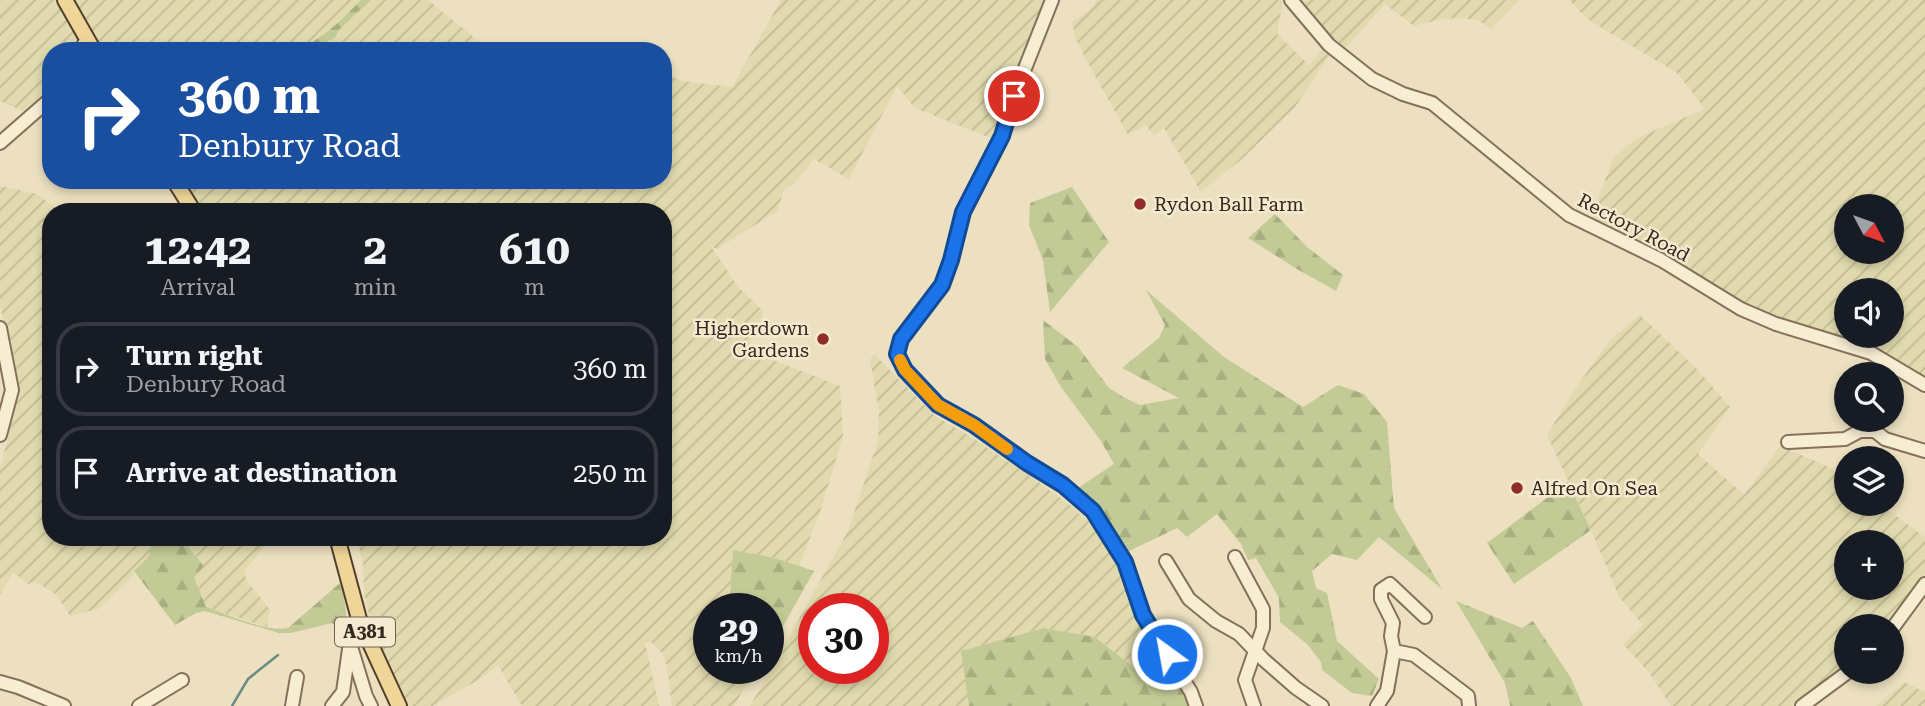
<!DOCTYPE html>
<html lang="en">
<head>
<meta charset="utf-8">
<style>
	body { margin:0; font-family:"Roboto Serif",serif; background:#20242c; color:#f1f3f6; height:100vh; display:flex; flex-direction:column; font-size:26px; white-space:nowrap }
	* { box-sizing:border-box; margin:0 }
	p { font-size:23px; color:#9ea1a6 }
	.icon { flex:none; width:38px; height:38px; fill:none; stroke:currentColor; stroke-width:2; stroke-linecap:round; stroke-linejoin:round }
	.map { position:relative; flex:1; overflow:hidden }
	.panel { position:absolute; left:42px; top:203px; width:630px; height:343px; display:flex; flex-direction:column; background:#171b24; border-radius:28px; box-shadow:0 4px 10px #0003 }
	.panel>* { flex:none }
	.top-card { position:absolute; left:42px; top:42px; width:630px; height:147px; border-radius:28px; box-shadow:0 4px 10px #0003; background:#1a4fa0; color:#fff; overflow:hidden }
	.needle { width:46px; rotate:131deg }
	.tools { position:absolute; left:1834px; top:194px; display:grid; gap:14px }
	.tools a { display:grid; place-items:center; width:70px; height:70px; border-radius:50%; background:#171b24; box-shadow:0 4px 10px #0003; font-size:35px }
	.speed { position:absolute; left:693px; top:593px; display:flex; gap:14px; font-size:35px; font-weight:700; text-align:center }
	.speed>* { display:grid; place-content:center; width:91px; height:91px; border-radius:50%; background:#171b24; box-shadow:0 4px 10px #0003; line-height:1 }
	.speed small { font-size:18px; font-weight:400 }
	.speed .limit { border:10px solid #d22; background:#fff; color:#111 }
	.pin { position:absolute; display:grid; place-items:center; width:60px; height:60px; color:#fff; margin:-30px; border:4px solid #fff; border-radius:50%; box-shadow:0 2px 7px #0007 }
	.me { position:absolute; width:77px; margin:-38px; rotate:328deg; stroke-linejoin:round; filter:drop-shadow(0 0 5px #0008) }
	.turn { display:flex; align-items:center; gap:24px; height:147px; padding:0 21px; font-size:32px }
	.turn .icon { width:91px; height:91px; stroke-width:2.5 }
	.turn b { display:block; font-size:49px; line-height:60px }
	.eta { display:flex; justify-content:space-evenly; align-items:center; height:119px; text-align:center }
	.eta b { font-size:42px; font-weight:700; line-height:49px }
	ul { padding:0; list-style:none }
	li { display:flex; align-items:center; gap:21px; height:94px; margin:0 14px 10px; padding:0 7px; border:4px solid #363941; border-radius:28px }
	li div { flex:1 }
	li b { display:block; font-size:26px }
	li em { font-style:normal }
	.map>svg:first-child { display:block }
	.farmland { fill:url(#farmland-furrows); fill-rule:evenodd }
	.forest { fill:url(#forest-firs) }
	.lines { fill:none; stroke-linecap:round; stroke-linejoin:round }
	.stream { stroke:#6b8c84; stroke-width:2.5 }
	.minor-casing { stroke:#857159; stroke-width:16 }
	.major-casing { stroke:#523f2d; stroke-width:18 }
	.minor { stroke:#f7edd3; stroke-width:12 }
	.major { stroke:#efd698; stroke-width:14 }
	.route-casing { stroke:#114b97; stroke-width:18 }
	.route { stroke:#1a73e8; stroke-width:12 }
	.slow { stroke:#f59e0b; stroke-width:12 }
	.poi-dot { fill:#922c2b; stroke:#f4eacf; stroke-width:2.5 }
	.labels { text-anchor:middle; stroke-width:5; stroke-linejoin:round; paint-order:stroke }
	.shield { fill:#f4eacf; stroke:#6e6352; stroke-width:2 }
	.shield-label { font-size:18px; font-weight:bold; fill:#35291d }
	.poi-label { font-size:19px; fill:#35291d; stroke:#f4eacf; text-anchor:start }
	.street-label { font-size:19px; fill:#35291d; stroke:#f4eacf }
</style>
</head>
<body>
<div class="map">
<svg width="1925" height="706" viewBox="0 0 1925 706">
	<defs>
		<pattern id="farmland-furrows" width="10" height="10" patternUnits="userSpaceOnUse" patternTransform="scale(1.75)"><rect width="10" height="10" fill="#e1daae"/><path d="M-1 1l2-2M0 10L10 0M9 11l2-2" fill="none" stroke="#c2bb95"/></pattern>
		<pattern id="forest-firs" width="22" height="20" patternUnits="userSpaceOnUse" patternTransform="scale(1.75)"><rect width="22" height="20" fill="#c2ca95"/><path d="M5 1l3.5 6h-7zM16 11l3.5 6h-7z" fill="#a7ae80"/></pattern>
	</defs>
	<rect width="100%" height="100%" fill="#ece0c0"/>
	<g class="farmland">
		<path d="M 0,0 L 59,0 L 81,41 L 72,51 L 51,51 L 51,85 L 46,99 L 26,112 L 0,101 Z"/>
		<path d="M 74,0 L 361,0 L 323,36 L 310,44 L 291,51 L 102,51 Z"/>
		<path d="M 371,0 L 428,0 L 491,51 L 305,51 L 335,38 L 339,30 Z"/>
		<path d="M 781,0 L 1047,0 L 996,140 L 915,108 L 897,86 L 849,179 L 814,159 L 793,185 L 785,188 L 777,211 L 717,249 L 711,246 L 738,287 L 764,312 L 747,350 L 840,386 L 843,436 L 821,509 L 799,566 L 775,558 L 733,550 L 729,609 L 709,609 L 709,668 L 731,669 L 732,677 L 754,679 L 742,691 L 735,706 L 672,706 L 667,665 L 661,652 L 651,642 L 645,643 L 659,706 L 522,706 L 498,665 L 482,678 L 432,706 L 402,706 L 371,623 L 364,593 L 363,565 L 357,537 L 663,537 L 663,212 L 201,212 L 182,180 L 663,180 L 663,81 L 673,77 L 682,81 L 732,87 Z"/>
		<path d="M 1097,0 L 1283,0 L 1277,34 L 1309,65 L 1323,49 L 1329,56 L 1295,107 L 1243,158 L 1201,192 L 1164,128 L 1154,136 L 1146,125 L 1128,135 L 1100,85 L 1076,40 L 1072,22 L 1093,7 Z"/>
		<path d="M 1301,0 L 1519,0 L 1491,29 L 1478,20 L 1459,18 L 1442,19 L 1414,26 L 1385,4 L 1344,50 Z"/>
		<path d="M 1569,0 L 1925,0 L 1925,379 L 1887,356 L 1853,341 L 1816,333 L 1765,316 L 1590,223 L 1613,158 L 1623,149 L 1637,138 L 1705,109 L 1677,73 L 1587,19 ZM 1846,206 L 1892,206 L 1892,252 L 1846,252 ZM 1846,290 L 1892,290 L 1892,336 L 1846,336 Z"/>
		<path d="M 0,186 L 37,194 L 60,212 L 51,212 L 51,537 L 152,537 L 150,555 L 134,571 L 132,577 L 98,609 L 70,616 L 56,594 L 35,582 L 28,584 L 13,572 L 0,595 L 0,468 L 19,395 L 12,342 L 5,326 L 0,306 Z"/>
		<path d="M 1640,315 L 1697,369 L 1730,407 L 1698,454 L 1744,495 L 1780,446 L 1829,467 L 1846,479 L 1846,504 L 1880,504 L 1925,537 L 1925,574 L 1888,626 L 1846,626 L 1846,666 L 1792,706 L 1671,706 L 1650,674 L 1623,644 L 1643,625 L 1619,597 L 1591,530 L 1547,435 L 1575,389 L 1609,341 ZM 1846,542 L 1892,542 L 1892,588 L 1846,588 Z"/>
		<path d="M 874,354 L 935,416 L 968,435 L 1037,481 L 1071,506 L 1102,534 L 1150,635 L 1178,683 L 1150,680 L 1095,637 L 1044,628 L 962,651 L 969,706 L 750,706 L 848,531 L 878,441 L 879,413 L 870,360 ZM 814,609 L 873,609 L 873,668 L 814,668 Z"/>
		<path d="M 181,537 L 272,537 L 244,572 L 246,579 L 270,610 L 267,627 L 206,607 L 194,577 L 204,566 Z"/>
		<path d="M 1904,682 L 1925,692 L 1925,706 L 1876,706 Z"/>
	</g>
	<g class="forest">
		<path d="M 361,0 L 371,0 L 339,30 L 335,38 L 305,51 L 291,51 C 321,42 340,21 361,0 Z"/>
		<path d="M 1072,187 L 1109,242 L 1050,312 L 1043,260 L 1029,225 L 1030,203 Z"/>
		<path d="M 1275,214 L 1307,247 L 1343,275 L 1336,291 L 1297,269 L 1248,238 Z"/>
		<path d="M 1146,290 L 1224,357 L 1303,407 L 1338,385 L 1364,394 L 1387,422 L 1394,508 L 1442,589 L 1379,537 L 1357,560 L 1332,554 L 1312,571 L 1316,588 L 1327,593 L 1337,641 L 1379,679 L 1372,696 L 1352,693 L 1322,670 L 1321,662 L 1307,644 L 1280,622 L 1279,598 L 1256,558 L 1248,560 L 1241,544 L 1217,514 L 1187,537 L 1177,528 L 1129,551 L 1102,511 L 1078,488 L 1114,464 L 1101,441 L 1061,387 L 1045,359 L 1043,320 L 1078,347 L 1109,388 L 1123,397 L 1140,405 L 1179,398 L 1122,368 L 1159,338 L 1165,325 Z"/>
		<path d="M 1568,482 L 1591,530 L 1514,584 L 1487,543 Z"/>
		<path d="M 152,537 L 180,537 L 204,566 L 194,577 L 206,607 C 228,614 265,633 288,628 L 340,583 C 344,599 350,615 342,631 L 332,623 L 291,633 L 279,633 L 205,611 L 196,613 L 175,625 L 134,571 L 149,556 Z"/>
		<path d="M 733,550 L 775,558 L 814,571 L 768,653 L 768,609 L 729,609 Z"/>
		<path d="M 1456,601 L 1522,628 L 1533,621 L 1571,678 L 1583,706 L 1510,706 L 1505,683 Z"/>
		<path d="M 1044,628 L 1095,637 L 1150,680 L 1178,683 L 1189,706 L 969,706 L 961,651 Z"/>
	</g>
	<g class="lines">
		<path class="stream" d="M 232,706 L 248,679 L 278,655"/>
		<defs>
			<g id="minor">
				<path d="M 1052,0 L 1014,96 L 1002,136 L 963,212 L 951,260 L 942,285 L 901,339 L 897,353 L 905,370 L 938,405 L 973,425 L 1027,463 L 1063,485 L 1093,511 L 1125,562 L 1143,615 L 1191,692 L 1196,706"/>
				<path d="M 1291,0 L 1329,45 L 1372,79 L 1403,94 L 1432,103 L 1569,215 L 1661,260 L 1741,309 L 1776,324 L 1871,353 L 1925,385"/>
				<path d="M 79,51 L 87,40"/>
				<path d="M 0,143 L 48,101 L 51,95"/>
				<path d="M 0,328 L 12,390 L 0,435"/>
				<path d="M 1788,442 L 1845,439 L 1860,431 L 1875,431 L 1885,439 L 1925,451"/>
				<path d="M 1235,557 L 1263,609 L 1263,628 L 1245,680 L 1254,706"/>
				<path d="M 1166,561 L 1189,599 L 1216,621 L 1239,634 L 1264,660 L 1296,688 L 1322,706"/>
				<path d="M 1892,629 L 1925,584"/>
				<path d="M 352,650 L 366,696 L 371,706"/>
				<path d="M 1394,651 L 1414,655 L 1468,696 L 1469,706"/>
				<path d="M 0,682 L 18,687 L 64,706"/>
				<path d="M 139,706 L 182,680"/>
				<path d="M 292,706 L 297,677"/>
				<path d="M 332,706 L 343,692 L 350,642 L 359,619"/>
				<path d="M 1377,706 L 1387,691 L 1394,651 L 1391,636 L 1393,623 L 1381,599 L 1381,590 L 1390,584 L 1425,617"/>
				<path d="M 1802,706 L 1848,672"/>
			</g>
			<g id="major">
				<path d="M 65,0 L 94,51"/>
				<path d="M 174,180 L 194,212"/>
				<path d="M 337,537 L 359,619 L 399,706"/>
			</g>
		</defs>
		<use href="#minor" class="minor-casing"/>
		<use href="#major" class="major-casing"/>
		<use href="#minor" class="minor"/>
		<use href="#major" class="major"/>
	</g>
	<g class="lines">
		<defs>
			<path id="route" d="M 1014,96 L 1002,136 L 963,212 L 951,260 L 942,285 L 901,339 L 897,354 L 905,370 L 938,405 L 974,425 L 1027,463 L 1063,485 L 1093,511 L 1125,562 L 1143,615 L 1167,654"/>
		</defs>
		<use href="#route" class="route-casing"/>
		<use href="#route" class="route"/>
		<path class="slow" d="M 900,360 L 905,370 L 938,405 L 974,425 L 1007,449"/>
	</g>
	<g class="poi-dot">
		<circle cx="1140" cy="204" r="7"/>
		<circle cx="823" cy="339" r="7"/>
		<circle cx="1517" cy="488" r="7"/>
	</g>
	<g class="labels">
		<rect class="shield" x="335" y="617.5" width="60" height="29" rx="5"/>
		<g class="shield-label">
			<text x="365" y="638">A381</text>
		</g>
		<g class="poi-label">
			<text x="1154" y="211">Rydon Ball Farm</text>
			<text x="809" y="335" text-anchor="end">Higherdown<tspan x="809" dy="22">Gardens</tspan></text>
			<text x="1531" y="495">Alfred On Sea</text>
		</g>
		<g class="street-label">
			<text transform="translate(1634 227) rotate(28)" y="7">Rectory Road</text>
		</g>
	</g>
</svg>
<div class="tools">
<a><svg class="needle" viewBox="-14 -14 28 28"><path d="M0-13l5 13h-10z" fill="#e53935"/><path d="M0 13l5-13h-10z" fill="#9ea1a6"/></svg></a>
<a><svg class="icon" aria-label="sound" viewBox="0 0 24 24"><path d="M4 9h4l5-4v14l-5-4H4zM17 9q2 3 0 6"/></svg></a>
<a><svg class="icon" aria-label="search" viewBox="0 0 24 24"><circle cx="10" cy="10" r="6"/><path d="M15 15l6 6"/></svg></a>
<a><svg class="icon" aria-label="layers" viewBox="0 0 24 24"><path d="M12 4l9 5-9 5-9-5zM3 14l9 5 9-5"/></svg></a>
<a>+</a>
<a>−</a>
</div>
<div class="speed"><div>29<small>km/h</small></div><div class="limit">30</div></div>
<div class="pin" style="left:1014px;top:96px;background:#d93025"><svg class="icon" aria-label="arrive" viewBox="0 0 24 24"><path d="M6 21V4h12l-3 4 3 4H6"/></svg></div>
<svg class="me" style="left:1167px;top:654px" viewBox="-20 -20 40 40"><circle r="17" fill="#1a73e8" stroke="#fff" stroke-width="3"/><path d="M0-11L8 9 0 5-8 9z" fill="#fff"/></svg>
<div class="top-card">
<div class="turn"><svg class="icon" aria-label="right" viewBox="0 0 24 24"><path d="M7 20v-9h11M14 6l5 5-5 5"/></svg><div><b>360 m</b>Denbury Road</div></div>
</div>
<section class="panel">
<div class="eta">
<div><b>12:42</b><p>Arrival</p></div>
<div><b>2</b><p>min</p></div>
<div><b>610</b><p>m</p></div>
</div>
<ul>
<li><svg class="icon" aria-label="right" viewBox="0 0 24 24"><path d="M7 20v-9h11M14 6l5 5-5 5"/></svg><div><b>Turn right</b><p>Denbury Road</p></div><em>360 m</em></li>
<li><svg class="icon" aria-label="arrive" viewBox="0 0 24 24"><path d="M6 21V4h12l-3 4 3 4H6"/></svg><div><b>Arrive at destination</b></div><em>250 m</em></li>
</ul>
</section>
</div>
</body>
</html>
